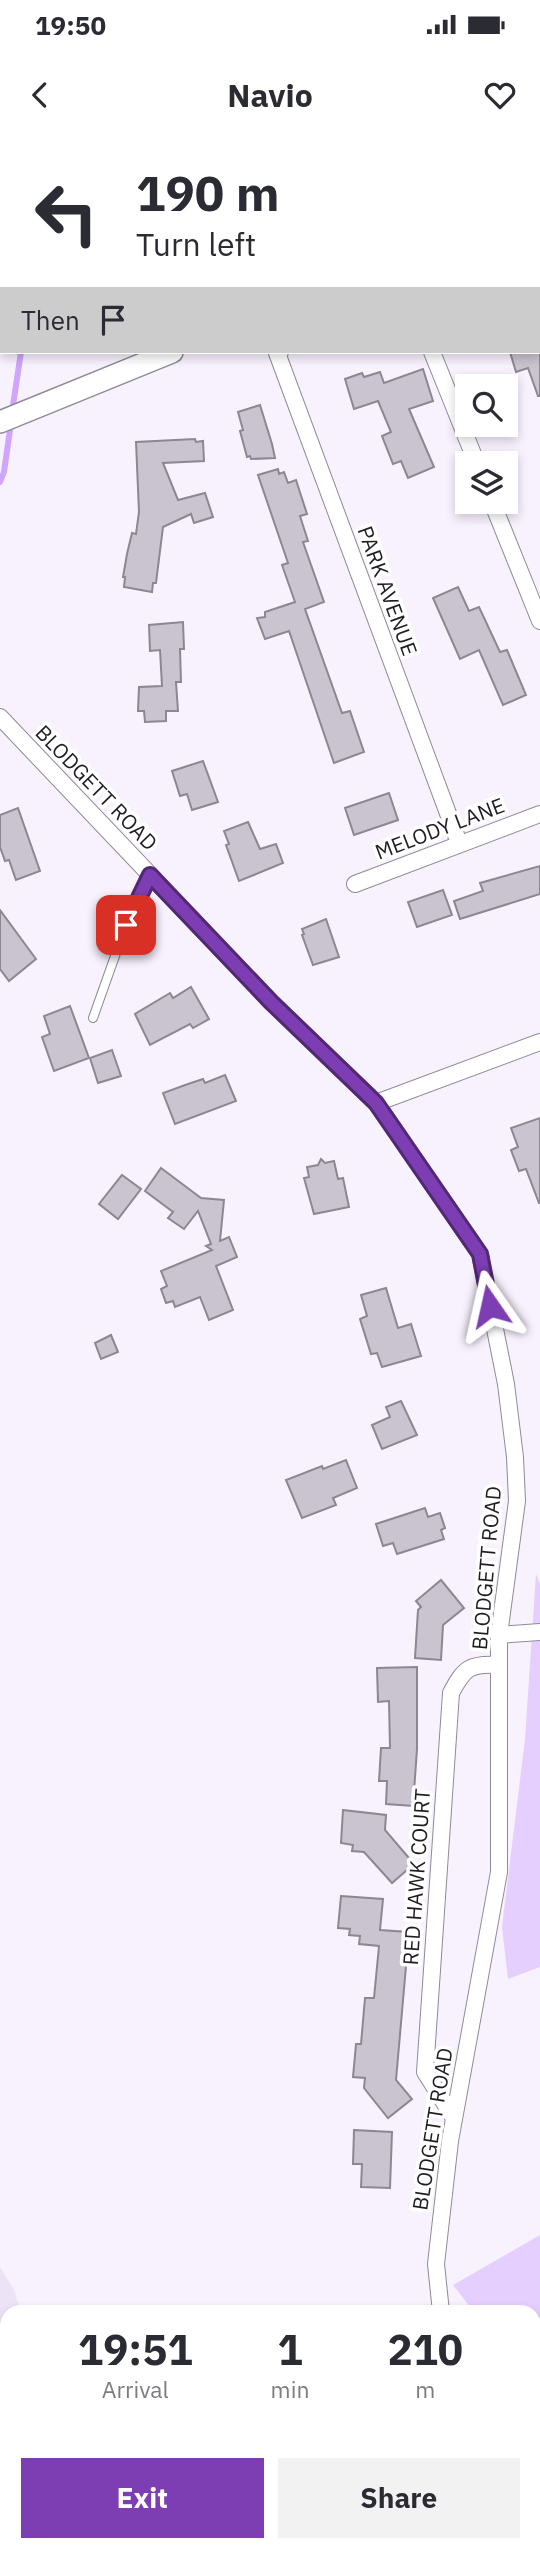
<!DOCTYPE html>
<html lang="en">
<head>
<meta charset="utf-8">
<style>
	body { margin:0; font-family:"IBM Plex Sans",sans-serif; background:#f2f2f3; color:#2b2b33; height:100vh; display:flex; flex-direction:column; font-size:26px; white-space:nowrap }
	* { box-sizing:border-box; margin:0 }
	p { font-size:23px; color:#7c7c81 }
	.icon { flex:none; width:38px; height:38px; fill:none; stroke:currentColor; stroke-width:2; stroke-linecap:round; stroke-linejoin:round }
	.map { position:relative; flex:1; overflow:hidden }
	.drawer { position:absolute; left:0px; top:2165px; width:541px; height:247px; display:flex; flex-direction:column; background:#fff; border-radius:21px 21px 0 0; box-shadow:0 4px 10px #0003 }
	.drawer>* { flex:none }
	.hud { position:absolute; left:0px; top:0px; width:541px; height:214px; box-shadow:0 4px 10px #0003; background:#fff; color:#2b2b33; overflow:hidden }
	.tools { position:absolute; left:455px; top:234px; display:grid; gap:14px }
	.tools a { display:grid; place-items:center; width:63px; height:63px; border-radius:0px; background:#fff; box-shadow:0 4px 10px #0003; font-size:35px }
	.pin { position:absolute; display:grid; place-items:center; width:60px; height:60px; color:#fff; margin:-30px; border-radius:14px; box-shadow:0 4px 10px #0006 }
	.me { position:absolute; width:77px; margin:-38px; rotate:349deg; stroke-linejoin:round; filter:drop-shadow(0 0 5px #0008) }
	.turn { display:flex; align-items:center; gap:24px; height:147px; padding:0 21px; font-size:32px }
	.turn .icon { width:91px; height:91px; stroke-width:2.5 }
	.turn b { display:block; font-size:49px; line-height:60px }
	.then { display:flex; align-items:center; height:66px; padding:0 21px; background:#0003; gap:14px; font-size:26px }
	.eta { display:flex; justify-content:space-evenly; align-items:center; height:119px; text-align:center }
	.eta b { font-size:42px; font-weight:800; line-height:49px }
	.cta { display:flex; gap:14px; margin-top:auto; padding:14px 21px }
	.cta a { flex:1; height:80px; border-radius:0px; background:#7e3eb3; color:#fff; font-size:28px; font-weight:800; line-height:80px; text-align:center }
	.cta a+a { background:#f2f2f3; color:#2b2b33 }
	.status { display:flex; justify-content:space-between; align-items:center; height:49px; padding:0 35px; background:#fff; direction:ltr }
	.status svg { height:19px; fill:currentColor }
	header { display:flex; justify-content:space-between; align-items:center; height:91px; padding:0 21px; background:#fff; font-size:32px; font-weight:800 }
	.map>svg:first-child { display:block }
	.built { fill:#ece3f7 }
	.green { fill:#e5cffe }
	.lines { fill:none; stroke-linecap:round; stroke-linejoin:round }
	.stream { stroke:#d0a6fc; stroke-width:6 }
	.building { fill:#c9c4cf; stroke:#8c8792; stroke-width:2 }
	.service-casing { stroke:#8f8a95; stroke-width:10 }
	.minor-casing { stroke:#8f8a95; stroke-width:18 }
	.tertiary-casing { stroke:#8f8a95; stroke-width:24 }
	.service { stroke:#fff; stroke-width:8 }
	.minor { stroke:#fff; stroke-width:16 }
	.tertiary { stroke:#fff; stroke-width:21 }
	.route-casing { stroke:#522874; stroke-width:18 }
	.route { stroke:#7e3eb3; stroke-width:12 }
	.labels { text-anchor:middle; stroke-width:7; stroke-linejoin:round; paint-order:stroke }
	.street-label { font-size:21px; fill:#1f1d22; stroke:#fff }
</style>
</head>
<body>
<div class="status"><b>19:50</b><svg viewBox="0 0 49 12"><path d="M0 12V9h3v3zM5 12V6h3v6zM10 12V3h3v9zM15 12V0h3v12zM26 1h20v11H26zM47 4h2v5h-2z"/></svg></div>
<header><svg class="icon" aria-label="back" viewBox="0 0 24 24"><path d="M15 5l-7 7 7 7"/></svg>Navio<svg class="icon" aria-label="heart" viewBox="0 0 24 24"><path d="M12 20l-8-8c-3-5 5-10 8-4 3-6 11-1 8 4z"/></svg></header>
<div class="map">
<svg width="540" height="2410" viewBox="0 0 540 2410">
	<rect width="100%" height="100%" fill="#f8f2fe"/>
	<path class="built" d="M 0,2127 L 14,2150 L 21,2172 L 7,2172 L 7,2404 L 75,2405 L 77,2410 L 0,2410 Z"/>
	<g class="green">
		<path d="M 0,0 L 537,0 L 2,2 L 2,210 Z"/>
		<path d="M 536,1434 L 540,1444 L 540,1827 L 508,1839 L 502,1787 L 525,1599 Z"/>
		<path d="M 540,2095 L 540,2257 L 534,2249 L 534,2172 L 474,2172 L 453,2145 Z"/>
	</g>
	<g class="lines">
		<g class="stream">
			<path d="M 301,2 L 304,0"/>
			<path d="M 12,272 L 21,212"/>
			<path d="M 0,342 L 4,332 L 11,283"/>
		</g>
	</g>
	<g class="building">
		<path d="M 510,212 L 540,212 L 540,256 L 538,256 L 528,228 L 516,232 Z"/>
		<path d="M 423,229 L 433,261 L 409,269 L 434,327 L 408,338 L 401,321 L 393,324 L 382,296 L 391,292 L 378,261 L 354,269 L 345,239 L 362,233 L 364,237 L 380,232 L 384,243 Z"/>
		<path d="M 260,265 L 272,304 L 275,318 L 251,319 L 250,316 L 247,317 L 240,291 L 243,290 L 238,272 Z"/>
		<path d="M 195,299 L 196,302 L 203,301 L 204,321 L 163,323 L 178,360 L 205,353 L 213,377 L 194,383 L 191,374 L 163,387 L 156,443 L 153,443 L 152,452 L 124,447 L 125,437 L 123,437 L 127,414 L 132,393 L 136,394 L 139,372 L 136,302 Z"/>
		<path d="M 278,329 L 279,334 L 284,332 L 288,343 L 296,340 L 307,374 L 300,376 L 308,401 L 303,402 L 324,462 L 305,469 L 342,573 L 350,571 L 364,612 L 334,623 L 289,491 L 265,499 L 257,478 L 265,477 L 265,472 L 295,462 L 282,425 L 288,423 L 258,335 Z"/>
		<path d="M 458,447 L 469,471 L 479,467 L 500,512 L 507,510 L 526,555 L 503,565 L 479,510 L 460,519 L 433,458 Z"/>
		<path d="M 183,482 L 184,509 L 180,509 L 181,542 L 176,542 L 178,571 L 166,571 L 166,581 L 145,582 L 144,571 L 138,571 L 139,547 L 162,546 L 160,510 L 150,511 L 149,485 Z"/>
		<path d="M 203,621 L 218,662 L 192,670 L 187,654 L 180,656 L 172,631 Z"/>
		<path d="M 389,653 L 398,680 L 354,695 L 345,668 Z"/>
		<path d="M 18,668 L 40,731 L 16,740 L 9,720 L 5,721 L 0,707 L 0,675 Z"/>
		<path d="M 248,682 L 260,709 L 276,704 L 283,723 L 239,741 L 226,705 L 229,704 L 224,691 Z"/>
		<path d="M 540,726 L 540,754 L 460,779 L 454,761 L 483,751 L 480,743 Z"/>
		<path d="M 443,750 L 452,775 L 417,787 L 408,762 Z"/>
		<path d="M 0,770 L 36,819 L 9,841 L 0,829 Z"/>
		<path d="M 326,779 L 339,817 L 313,825 L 302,795 L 304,794 L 302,789 Z"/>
		<path d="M 191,847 L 209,879 L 193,888 L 190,884 L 150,905 L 135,874 L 170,853 L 173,858 Z"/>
		<path d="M 70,866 L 89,918 L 54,931 L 42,897 L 50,894 L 44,876 Z"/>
		<path d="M 112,910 L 121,936 L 98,943 L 90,918 Z"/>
		<path d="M 225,935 L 236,961 L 175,984 L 163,953 L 188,944 L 203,939 L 205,943 Z"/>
		<path d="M 540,978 L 540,1063 L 539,1063 L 526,1029 L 519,1031 L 511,1010 L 518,1007 L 511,988 Z"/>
		<path d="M 321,1019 L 325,1023 L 334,1021 L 338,1039 L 343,1038 L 349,1067 L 314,1074 L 304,1038 L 309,1037 L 307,1027 L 318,1025 Z"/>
		<path d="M 161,1028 L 201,1058 L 224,1060 L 220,1101 L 229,1097 L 237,1117 L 216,1126 L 233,1170 L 209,1180 L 200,1157 L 175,1167 L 173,1161 L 166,1163 L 161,1149 L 167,1146 L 161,1131 L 212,1110 L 206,1106 L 211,1104 L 198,1071 L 184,1089 L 168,1078 L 173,1072 L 145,1051 Z"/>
		<path d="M 122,1035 L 141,1049 L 118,1079 L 99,1064 Z"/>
		<path d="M 386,1148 L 398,1188 L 411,1184 L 421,1216 L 382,1227 L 377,1213 L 371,1214 L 360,1179 L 367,1176 L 361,1155 Z"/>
		<path d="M 111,1195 L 118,1212 L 101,1219 L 95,1203 Z"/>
		<path d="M 401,1261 L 417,1295 L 382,1309 L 372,1285 L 390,1277 L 386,1267 Z"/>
		<path d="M 346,1320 L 357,1348 L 333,1358 L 336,1365 L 302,1378 L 286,1340 L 322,1326 L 323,1329 Z"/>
		<path d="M 425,1368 L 428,1377 L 440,1373 L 445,1388 L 441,1390 L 444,1399 L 397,1414 L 393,1403 L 383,1406 L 376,1384 Z"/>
		<path d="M 441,1440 L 464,1468 L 443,1485 L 441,1520 L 415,1518 L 418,1470 L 421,1467 L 416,1461 Z"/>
		<path d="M 417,1527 L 417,1609 L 413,1666 L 386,1664 L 387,1641 L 379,1641 L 381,1608 L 390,1608 L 389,1561 L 378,1562 L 377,1528 Z"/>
		<path d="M 343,1670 L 386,1675 L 385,1690 L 414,1724 L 392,1743 L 364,1712 L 352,1711 L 353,1705 L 341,1703 Z"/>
		<path d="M 341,1756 L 383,1759 L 380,1790 L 409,1792 L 396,1940 L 412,1959 L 388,1978 L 364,1948 L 365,1938 L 353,1937 L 356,1904 L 361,1904 L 365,1858 L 374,1858 L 379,1806 L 359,1804 L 360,1796 L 349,1795 L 350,1789 L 338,1788 Z"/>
		<path d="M 354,1990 L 392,1992 L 390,2048 L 361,2047 L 362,2024 L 353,2024 Z"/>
	</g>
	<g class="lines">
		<defs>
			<path id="service" d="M 93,878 L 126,785 L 150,735"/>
			<g id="minor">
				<path d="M 539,118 L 540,118"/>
				<path d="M 280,212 L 277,213 L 459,703"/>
				<path d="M 432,212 L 477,324"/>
				<path d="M 492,362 L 540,481"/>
				<path d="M 0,577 L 271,862 L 376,963 L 480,1114 L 506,1244 L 515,1317 L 517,1361 L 499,1495 L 499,1732 L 450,2001 L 436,2124 L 441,2172"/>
				<path d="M 355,744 L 540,674"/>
				<path d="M 376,963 L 540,902"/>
				<path d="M 499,1495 L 540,1492"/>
				<path d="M 454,1978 L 425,1932 L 451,1553 C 464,1528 470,1523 499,1525"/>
				<path d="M 489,2404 L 490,2410"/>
			</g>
			<g id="tertiary">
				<path d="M 539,53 L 540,53"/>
				<path d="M 0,282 L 172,212"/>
			</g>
		</defs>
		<use href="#service" class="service-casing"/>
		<use href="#minor" class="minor-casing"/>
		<use href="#tertiary" class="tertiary-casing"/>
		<use href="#service" class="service"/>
		<use href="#minor" class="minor"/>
		<use href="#tertiary" class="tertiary"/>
	</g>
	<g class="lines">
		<defs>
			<path id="route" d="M 126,785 L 150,735 L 271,862 L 376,963 L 480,1114 L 490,1166"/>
		</defs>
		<use href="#route" class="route-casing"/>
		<use href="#route" class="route"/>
	</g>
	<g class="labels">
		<g class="street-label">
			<text transform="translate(387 451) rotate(70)" y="7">PARK AVENUE</text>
			<text transform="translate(96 648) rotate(46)" y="7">BLODGETT ROAD</text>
			<text transform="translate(440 689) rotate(-21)" y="7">MELODY LANE</text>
			<text transform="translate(487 1428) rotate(-85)" y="7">BLODGETT ROAD</text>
			<text transform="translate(417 1737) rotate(-86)" y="7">RED HAWK COURT</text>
			<text transform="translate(433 1989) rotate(-81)" y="7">BLODGETT ROAD</text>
		</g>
	</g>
</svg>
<div class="tools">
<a><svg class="icon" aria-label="search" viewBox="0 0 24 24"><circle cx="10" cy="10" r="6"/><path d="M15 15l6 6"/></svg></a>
<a><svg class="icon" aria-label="layers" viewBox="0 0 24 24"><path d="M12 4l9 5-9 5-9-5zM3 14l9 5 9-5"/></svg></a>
</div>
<div class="pin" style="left:126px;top:785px;background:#d93025"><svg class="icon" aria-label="arrive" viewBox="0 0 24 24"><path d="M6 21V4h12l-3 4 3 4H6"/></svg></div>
<svg class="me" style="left:490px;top:1166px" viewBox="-20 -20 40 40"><path d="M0-17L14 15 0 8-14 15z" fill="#7e3eb3" stroke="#fff" stroke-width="4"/></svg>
<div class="hud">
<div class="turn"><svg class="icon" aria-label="left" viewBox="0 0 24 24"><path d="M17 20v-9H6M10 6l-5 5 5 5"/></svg><div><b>190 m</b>Turn left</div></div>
<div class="then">Then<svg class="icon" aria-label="arrive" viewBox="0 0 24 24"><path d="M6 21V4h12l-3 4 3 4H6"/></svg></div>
</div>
<section class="drawer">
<div class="eta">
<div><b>19:51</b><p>Arrival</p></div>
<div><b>1</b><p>min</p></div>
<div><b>210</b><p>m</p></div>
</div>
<div class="cta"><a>Exit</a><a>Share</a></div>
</section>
</div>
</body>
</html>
